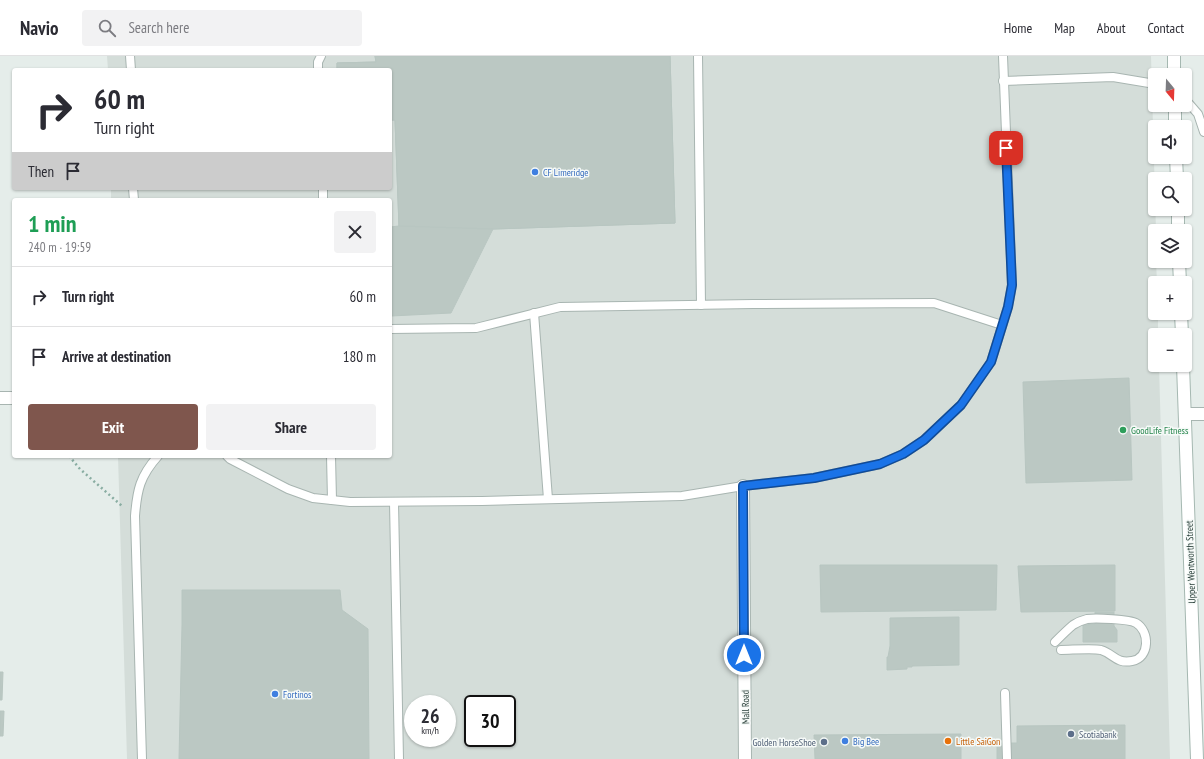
<!DOCTYPE html>
<html lang="en">
<head>
<meta charset="utf-8">
<style>
	body { margin:0; font-family:"PT Sans Narrow",sans-serif; background:#f2f2f3; color:#2b2b33; height:100vh; display:flex; flex-direction:column; font-size:15px; white-space:nowrap }
	* { box-sizing:border-box; margin:0 }
	p { font-size:13px; color:#7c7c81 }
	.icon { flex:none; width:22px; height:22px; fill:none; stroke:currentColor; stroke-width:2; stroke-linecap:round; stroke-linejoin:round }
	.map { position:relative; flex:1; overflow:hidden }
	.sheet { position:absolute; left:12px; top:142px; width:380px; height:260px; display:flex; flex-direction:column; background:#fff; border-radius:4px; box-shadow:0 1px 3px #0004 }
	.sheet>* { flex:none }
	.guide { position:absolute; left:12px; top:12px; width:380px; height:122px; border-radius:4px; box-shadow:0 1px 3px #0004; background:#fff; color:#2b2b33; overflow:hidden }
	.needle { width:26px; rotate:161deg }
	.tools { position:absolute; left:1148px; top:12px; display:grid; gap:8px }
	.tools a { display:grid; place-items:center; width:44px; height:44px; border-radius:4px; background:#fff; box-shadow:0 1px 3px #0004; font-size:20px }
	.speed { position:absolute; left:404px; top:639px; display:flex; gap:8px; font-size:20px; font-weight:700; text-align:center }
	.speed>* { display:grid; place-content:center; width:52px; height:52px; border-radius:50%; background:#fff; box-shadow:0 1px 3px #0004; line-height:1 }
	.speed small { font-size:10px; font-weight:400 }
	.speed .limit { border:2px solid #111; border-radius:6px; background:#fff; color:#111 }
	.pin { position:absolute; display:grid; place-items:center; width:34px; height:34px; color:#fff; margin:-17px; border-radius:8px; box-shadow:0 2px 6px #0006 }
	.me { position:absolute; width:44px; margin:-22px; rotate:0deg; stroke-linejoin:round; filter:drop-shadow(0 0 3px #0008) }
	.turn { display:flex; align-items:center; gap:14px; height:84px; padding:0 16px; font-size:18px }
	.turn .icon { width:52px; height:52px; stroke-width:2.5 }
	.turn b { display:block; font-size:28px; line-height:34px }
	.then { display:flex; align-items:center; height:38px; padding:0 16px; background:#0003; gap:8px; font-size:15px }
	.round { display:grid; place-items:center; flex:none; width:42px; height:42px; border-radius:4px; background:#f2f2f3 }
	.head { display:flex; align-items:center; justify-content:space-between; height:68px; padding:0 16px }
	h1 { font-size:24px; font-weight:600; line-height:30px; color:#1e9e55 }
	.action { display:flex; gap:8px; margin-top:auto; padding:8px 16px }
	.action a { flex:1; height:46px; border-radius:4px; background:#7f564d; color:#fff; font-size:16px; font-weight:600; line-height:46px; text-align:center }
	.action a+a { background:#f2f2f3; color:#2b2b33 }
	ul { padding:0; list-style:none }
	li { display:flex; align-items:center; gap:12px; height:60px; padding:0 16px; border-top:1px solid #e1e1e2 }
	li div { flex:1 }
	li b { display:block; font-size:15px }
	li em { font-style:normal }
	header { display:flex; align-items:center; gap:24px; box-sizing:border-box; height:56px; padding:0 20px; background:#fff; border-bottom:1px solid #e1e1e2 }
	header strong { font-size:19px }
	nav { display:flex; gap:22px; margin-inline-start:auto; font-size:14px }
	.search { width:280px; height:36px; background:#f2f2f3; display:flex; align-items:center; gap:10px; box-sizing:border-box; padding:0 14px; border-radius:4px; color:#7c7c81; font-size:15px }
	.map>svg:first-child { display:block }
	.built { fill:#d4ddd9; fill-rule:evenodd }
	.building { fill:#bbc8c3; stroke:#b8c6c1 }
	.lines { fill:none; stroke-linecap:round; stroke-linejoin:round }
	.service-casing { stroke:#a8b5b1; stroke-width:10 }
	.minor-casing { stroke:#a8b5b1; stroke-width:14 }
	.secondary-casing { stroke:#a5b8b1; stroke-width:14 }
	.path { stroke:#89ada2; stroke-width:2.5; stroke-dasharray:2 3; stroke-linecap:butt }
	.service { stroke:#fff; stroke-width:8 }
	.minor { stroke:#fff; stroke-width:12 }
	.secondary { stroke:#fff; stroke-width:12 }
	.route-casing { stroke:#114b97; stroke-width:10 }
	.route { stroke:#1a73e8; stroke-width:7 }
	.shop-dot { fill:#3f7fe0; stroke:#f6faf8; stroke-width:1.5 }
	.leisure-dot { fill:#2e9e5b; stroke:#f6faf8; stroke-width:1.5 }
	.service-dot { fill:#5c6f8a; stroke:#f6faf8; stroke-width:1.5 }
	.food-dot { fill:#e8710a; stroke:#f6faf8; stroke-width:1.5 }
	.labels { text-anchor:middle; stroke-width:3; stroke-linejoin:round; paint-order:stroke }
	.shop-label { font-size:10px; fill:#366cbe; stroke:#f6faf8; text-anchor:start }
	.leisure-label { font-size:10px; fill:#27864d; stroke:#f6faf8; text-anchor:start }
	.street-label { font-size:10px; fill:#263d37; stroke:#f6faf8 }
	.service-label { font-size:10px; fill:#4e5e75; stroke:#f6faf8; text-anchor:start }
	.food-label { font-size:10px; fill:#c56008; stroke:#f6faf8; text-anchor:start }
</style>
</head>
<body>
<header>
<strong>Navio</strong>
<div class="search"><svg class="icon" aria-label="search" viewBox="0 0 24 24"><circle cx="10" cy="10" r="6"/><path d="M15 15l6 6"/></svg>Search here</div>
<nav><a>Home</a><a>Map</a><a>About</a><a>Contact</a></nav>
</header>
<div class="map">
<svg width="1204" height="703" viewBox="0 0 1204 703">
	<rect width="100%" height="100%" fill="#e5edea"/>
	<path class="built" d="M 107,0 L 1151,0 L 1156,175 L 1155,205 L 1156,205 L 1157,227 L 1155,227 L 1155,257 L 1158,257 L 1158,279 L 1155,279 L 1155,309 L 1159,309 L 1170,703 L 127,703 L 118,400 L 390,400 L 390,144 L 111,144 L 111,132 L 390,132 L 390,14 L 108,14 ZM 413,648 L 447,648 L 447,682 L 413,682 ZM 473,648 L 507,648 L 507,682 L 473,682 Z"/>
	<g class="building">
		<path d="M 375,0 L 670,0 L 675,167 L 493,173 L 451,257 L 391,260 L 390,171 L 399,170 L 395,64 L 390,64 L 390,14 L 337,14 L 337,7 L 376,6 Z"/>
		<path d="M 375,0 L 670,0 L 675,167 L 493,173 L 399,170 L 395,64 L 390,64 L 390,14 L 337,14 L 337,7 L 376,6 Z"/>
		<path d="M 1129,322 L 1132,424 L 1026,427 L 1023,326 Z"/>
		<path d="M 820,509 L 997,509 L 996,554 L 821,556 Z"/>
		<path d="M 1115,509 L 1115,555 L 1021,556 L 1018,510 Z"/>
		<path d="M 182,534 L 340,534 L 342,554 L 368,573 L 369,703 L 179,703 L 182,569 Z"/>
		<path d="M 1095,556 L 1114,556 L 1114,570 L 1117,574 L 1117,586 L 1083,586 L 1083,569 L 1095,568 Z"/>
		<path d="M 959,561 L 959,609 L 912,610 L 912,611 L 907,611 L 907,613 L 887,614 L 887,601 L 888,601 L 890,590 L 890,562 Z"/>
		<path d="M 0,616 L 3,616 L 2,644 L 0,644 Z"/>
		<path d="M 0,655 L 4,655 L 3,680 L 0,680 Z"/>
		<path d="M 1125,669 L 1125,703 L 997,703 L 997,687 L 1017,687 L 1017,670 Z"/>
		<path d="M 961,678 L 961,703 L 815,703 L 814,679 Z"/>
	</g>
	<g class="lines">
		<defs>
			<g id="service">
				<path d="M 130,0 L 131,14"/>
				<path d="M 698,0 L 701,249"/>
				<path d="M 318,14 L 318,6 L 321,0"/>
				<path d="M 1003,25 L 1113,21 L 1155,28"/>
				<path d="M 1185,43 L 1198,58 L 1204,76"/>
				<path d="M 133,132 L 134,144"/>
				<path d="M 323,132 L 323,144"/>
				<path d="M 534,257 L 548,443"/>
				<path d="M 390,273 L 476,272 L 560,251 L 753,248 L 934,247 L 1002,269"/>
				<path d="M 227,400 L 230,403 L 288,433 L 313,442 L 350,446 L 482,445 L 682,440 L 743,430 L 814,422 L 880,408 L 903,398 L 924,384 L 961,349 L 991,306 L 1008,251 L 1012,229 L 1003,0"/>
				<path d="M 331,400 L 332,444"/>
				<path d="M 394,446 L 399,703"/>
				<path d="M 1055,586 C 1061,580 1067,574 1073,569 C 1076,567 1083,564 1087,563 C 1095,562 1129,563 1136,567 C 1150,575 1150,602 1132,605 C 1116,608 1114,598 1101,594 C 1093,592 1071,594 1061,594"/>
				<path d="M 1005,637 L 1007,703"/>
				<path d="M 142,703 L 135,460 C 137,434 140,420 158,400"/>
			</g>
			<g id="minor">
				<path d="M 0,342 L 14,342"/>
				<path d="M 1185,358 L 1204,358"/>
				<path d="M 743,430 L 745,703"/>
			</g>
			<g id="secondary">
				<path d="M 1174,0 L 1174,19"/>
				<path d="M 1175,49 L 1175,71"/>
				<path d="M 1176,101 L 1177,123"/>
				<path d="M 1178,153 L 1178,175"/>
				<path d="M 1179,205 L 1180,227"/>
				<path d="M 1181,257 L 1182,279"/>
				<path d="M 1183,309 L 1197,703"/>
			</g>
		</defs>
		<use href="#service" class="service-casing"/>
		<use href="#minor" class="minor-casing"/>
		<use href="#secondary" class="secondary-casing"/>
		<path class="path" d="M 69,400 L 80,413 L 122,450"/>
		<use href="#service" class="service"/>
		<use href="#minor" class="minor"/>
		<use href="#secondary" class="secondary"/>
	</g>
	<g class="lines">
		<defs>
			<path id="route" d="M 744,599 L 743,430 L 814,422 L 880,408 L 903,398 L 924,384 L 961,349 L 991,306 L 1008,251 L 1012,229 L 1006,92"/>
		</defs>
		<use href="#route" class="route-casing"/>
		<use href="#route" class="route"/>
	</g>
	<g class="shop-dot">
		<circle cx="535" cy="116" r="4"/>
		<circle cx="275" cy="638" r="4"/>
		<circle cx="845" cy="685" r="4"/>
	</g>
	<circle class="leisure-dot" cx="1123" cy="374" r="4"/>
	<g class="service-dot">
		<circle cx="1071" cy="678" r="4"/>
		<circle cx="824" cy="686" r="4"/>
	</g>
	<circle class="food-dot" cx="948" cy="685" r="4"/>
	<g class="labels">
		<g class="shop-label">
			<text x="543" y="120">CF Limeridge</text>
			<text x="283" y="642">Fortinos</text>
			<text x="853" y="689">Big Bee</text>
		</g>
		<g class="leisure-label">
			<text x="1131" y="378">GoodLife Fitness</text>
		</g>
		<g class="street-label">
			<text transform="translate(1190 506) rotate(-92)" y="4">Upper Wentworth Street</text>
			<text transform="translate(745 651) rotate(-91)" y="4">Mall Road</text>
		</g>
		<g class="service-label">
			<text x="1079" y="682">Scotiabank</text>
			<text x="816" y="690" text-anchor="end">Golden HorseShoe</text>
		</g>
		<g class="food-label">
			<text x="956" y="689">Little SaiGon</text>
		</g>
	</g>
</svg>
<div class="tools">
<a><svg class="needle" viewBox="-14 -14 28 28"><path d="M0-13l5 13h-10z" fill="#e53935"/><path d="M0 13l5-13h-10z" fill="#7c7c81"/></svg></a>
<a><svg class="icon" aria-label="sound" viewBox="0 0 24 24"><path d="M4 9h4l5-4v14l-5-4H4zM17 9q2 3 0 6"/></svg></a>
<a><svg class="icon" aria-label="search" viewBox="0 0 24 24"><circle cx="10" cy="10" r="6"/><path d="M15 15l6 6"/></svg></a>
<a><svg class="icon" aria-label="layers" viewBox="0 0 24 24"><path d="M12 4l9 5-9 5-9-5zM3 14l9 5 9-5"/></svg></a>
<a>+</a>
<a>−</a>
</div>
<div class="speed"><div>26<small>km/h</small></div><div class="limit">30</div></div>
<div class="pin" style="left:1006px;top:92px;background:#d93025"><svg class="icon" aria-label="arrive" viewBox="0 0 24 24"><path d="M6 21V4h12l-3 4 3 4H6"/></svg></div>
<svg class="me" style="left:744px;top:599px" viewBox="-20 -20 40 40"><circle r="17" fill="#1a73e8" stroke="#fff" stroke-width="3"/><path d="M0-11L8 9 0 5-8 9z" fill="#fff"/></svg>
<div class="guide">
<div class="turn"><svg class="icon" aria-label="right" viewBox="0 0 24 24"><path d="M7 20v-9h11M14 6l5 5-5 5"/></svg><div><b>60 m</b>Turn right</div></div>
<div class="then">Then<svg class="icon" aria-label="arrive" viewBox="0 0 24 24"><path d="M6 21V4h12l-3 4 3 4H6"/></svg></div>
</div>
<section class="sheet">
<div class="head"><div><h1>1 min</h1><p>240 m · 19:59</p></div><a class="round"><svg class="icon" aria-label="close" viewBox="0 0 24 24"><path d="M6 6l12 12M18 6L6 18"/></svg></a></div>
<ul>
<li><svg class="icon" aria-label="right" viewBox="0 0 24 24"><path d="M7 20v-9h11M14 6l5 5-5 5"/></svg><div><b>Turn right</b></div><em>60 m</em></li>
<li><svg class="icon" aria-label="arrive" viewBox="0 0 24 24"><path d="M6 21V4h12l-3 4 3 4H6"/></svg><div><b>Arrive at destination</b></div><em>180 m</em></li>
</ul>
<div class="action"><a>Exit</a><a>Share</a></div>
</section>
</div>
</body>
</html>
